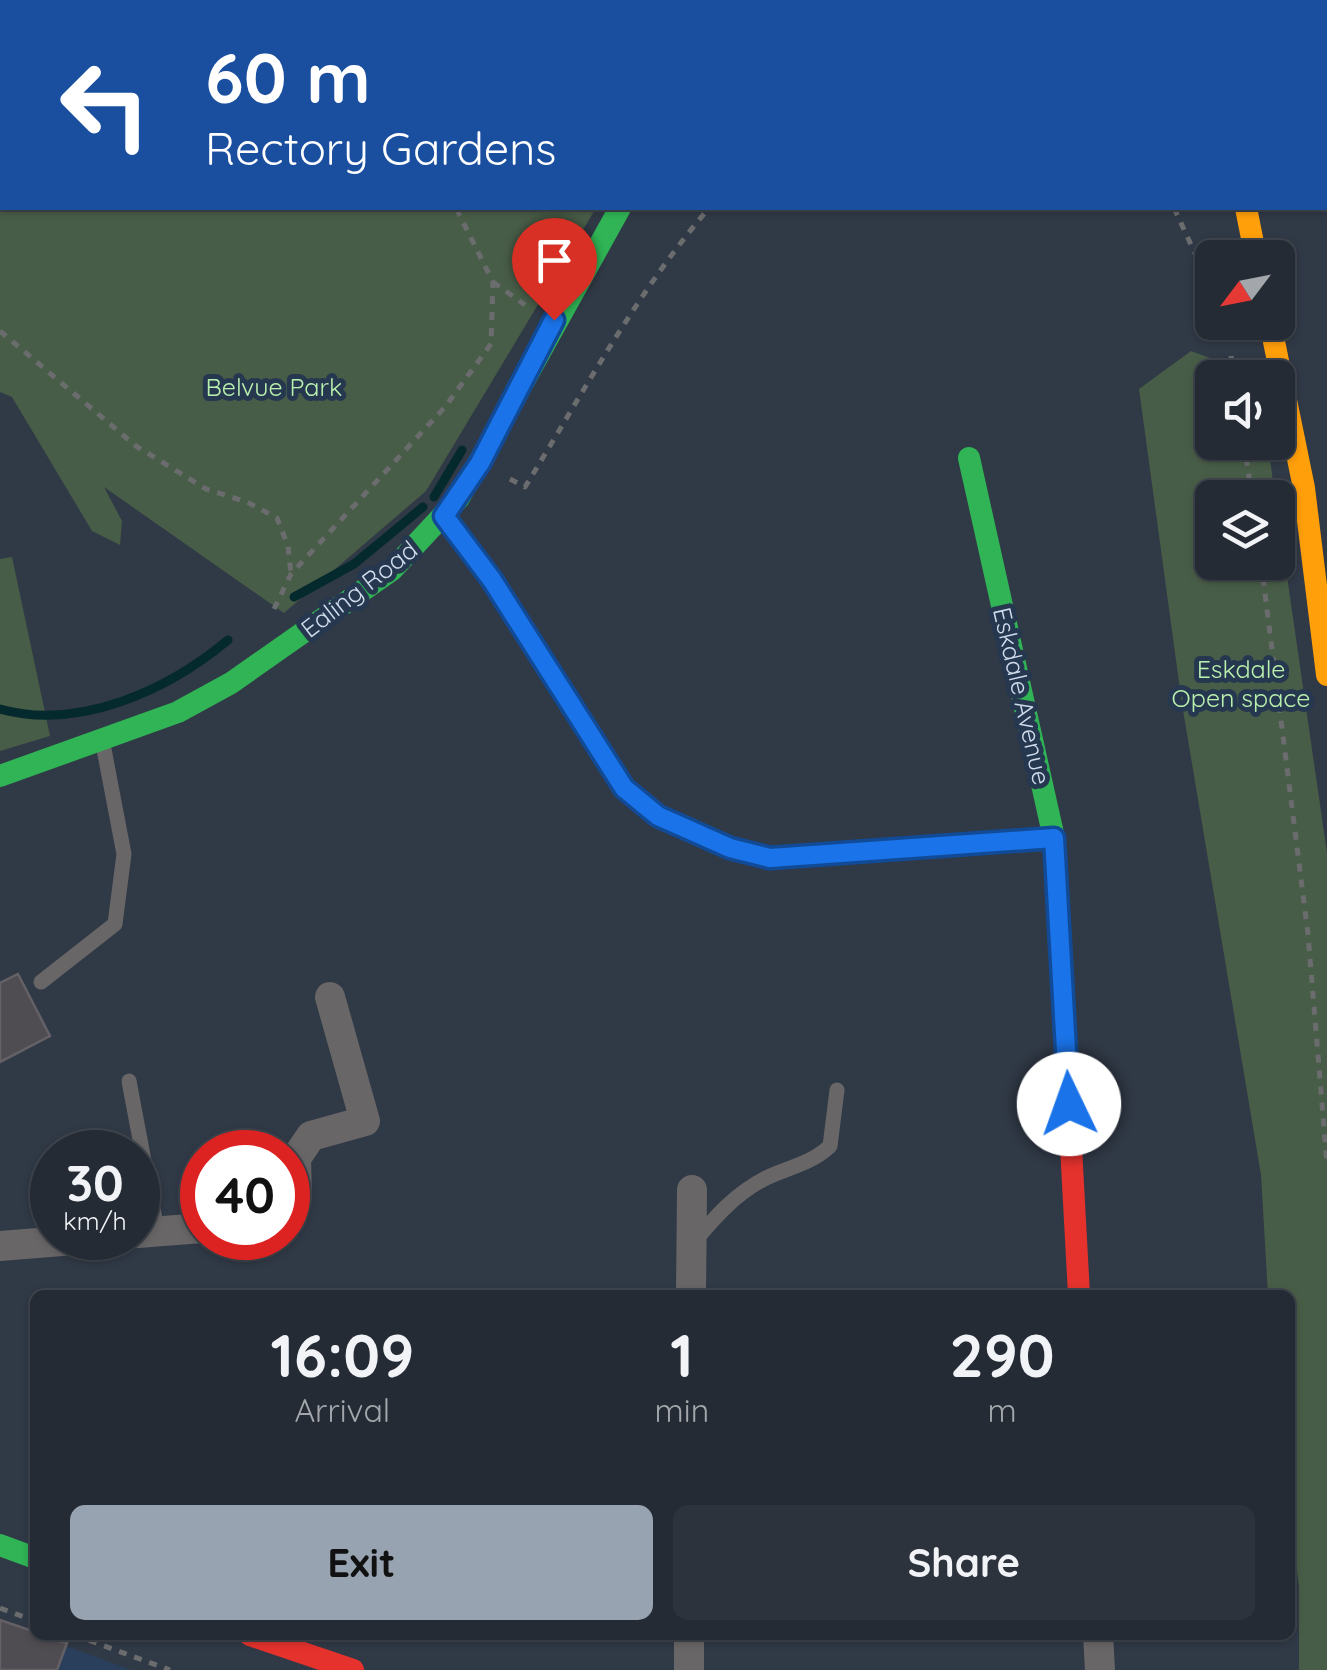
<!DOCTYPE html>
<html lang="en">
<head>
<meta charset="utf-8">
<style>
	body { margin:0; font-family:Quicksand,sans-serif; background:#2c333c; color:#f1f3f6; height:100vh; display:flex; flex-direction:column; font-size:38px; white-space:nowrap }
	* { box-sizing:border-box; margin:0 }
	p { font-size:32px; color:#a3a7ac }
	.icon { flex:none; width:55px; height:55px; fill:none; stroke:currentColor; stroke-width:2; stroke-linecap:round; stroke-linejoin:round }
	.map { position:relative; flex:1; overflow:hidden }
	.panel { position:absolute; left:30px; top:1290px; width:1265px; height:350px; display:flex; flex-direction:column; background:#242b34; border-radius:15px; box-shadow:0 2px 8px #0004,0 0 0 2px #41474f }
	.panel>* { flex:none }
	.top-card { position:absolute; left:0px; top:0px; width:1328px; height:210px; box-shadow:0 2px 8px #0004,0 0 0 2px #41474f; background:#1a4fa0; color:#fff; overflow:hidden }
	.needle { width:65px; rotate:238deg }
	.buttons { position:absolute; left:1195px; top:240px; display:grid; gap:20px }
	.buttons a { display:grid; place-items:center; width:100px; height:100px; border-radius:15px; background:#242b34; box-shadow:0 2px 8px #0004,0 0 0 2px #41474f; font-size:50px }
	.speed { position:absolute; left:30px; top:1130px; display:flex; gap:20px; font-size:50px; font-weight:700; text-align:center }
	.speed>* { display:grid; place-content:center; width:130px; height:130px; border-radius:50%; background:#242b34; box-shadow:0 2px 8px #0004,0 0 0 2px #41474f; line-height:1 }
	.speed small { font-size:25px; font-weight:400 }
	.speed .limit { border:15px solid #d22; background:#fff; color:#111 }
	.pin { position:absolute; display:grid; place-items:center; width:85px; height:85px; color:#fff; margin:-102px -42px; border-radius:50% 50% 50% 0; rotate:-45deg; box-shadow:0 0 10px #0007 }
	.pin .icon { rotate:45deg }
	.me { position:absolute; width:110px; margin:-55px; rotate:357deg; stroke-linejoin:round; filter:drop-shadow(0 0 8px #0008) }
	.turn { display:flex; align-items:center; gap:35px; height:210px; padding:0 40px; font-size:45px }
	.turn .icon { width:130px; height:130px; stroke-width:2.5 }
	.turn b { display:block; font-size:70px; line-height:85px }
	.eta { display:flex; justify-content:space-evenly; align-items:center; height:170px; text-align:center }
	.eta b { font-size:60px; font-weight:700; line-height:70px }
	.primary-button { display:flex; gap:20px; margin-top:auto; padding:20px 40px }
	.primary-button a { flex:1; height:115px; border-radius:15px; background:#98a3b1; color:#111; font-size:40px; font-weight:700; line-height:115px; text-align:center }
	.primary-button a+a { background:#2c333c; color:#f1f3f6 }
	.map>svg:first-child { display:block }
	.built { fill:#2a3f5b }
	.green { fill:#485d47 }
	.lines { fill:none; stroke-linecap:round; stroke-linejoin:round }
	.stream { stroke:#042a2e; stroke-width:9 }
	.building { fill:#4f4d52; stroke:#646166; stroke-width:2.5 }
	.path { stroke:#6b6c6e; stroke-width:5; stroke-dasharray:8 8; stroke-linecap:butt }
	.lane { stroke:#686667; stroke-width:15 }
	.street { stroke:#686667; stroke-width:30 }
	.fast { stroke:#30b455; stroke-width:22 }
	.slow { stroke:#ff9f0a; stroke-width:22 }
	.jam { stroke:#e5322d; stroke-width:22 }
	.route-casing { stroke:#114b97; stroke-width:25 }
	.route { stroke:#1a73e8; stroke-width:18 }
	.labels { text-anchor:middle; stroke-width:10; stroke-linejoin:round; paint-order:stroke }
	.park-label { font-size:25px; fill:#b9f0ad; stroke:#263850 }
	.street-label { font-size:25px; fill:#d0dceb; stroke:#263850 }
</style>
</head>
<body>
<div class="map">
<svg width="1327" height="1670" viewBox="0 0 1327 1670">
	<rect width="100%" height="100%" fill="#303946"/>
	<path class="built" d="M 0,1619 L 35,1635 L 132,1670 L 0,1670 Z"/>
	<g class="green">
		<path d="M 0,0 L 706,0 L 710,2 L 2,2 L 2,208 L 596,208 L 426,491 L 284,613 L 104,487 L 122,521 L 120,545 L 92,531 L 12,397 L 0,392 Z"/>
		<path d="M 1191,351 L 1259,376 L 1212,378 L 1212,442 L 1268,443 L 1275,497 L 1212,498 L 1212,562 L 1278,562 L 1278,514 L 1327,853 L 1327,1670 L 1299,1670 L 1299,1587 L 1290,1514 L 1290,1295 L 1268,1295 L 1261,1175 L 1182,704 L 1139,389 Z"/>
		<path d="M 12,557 L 50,736 L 0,751 L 0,559 Z"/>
	</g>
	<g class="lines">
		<g class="stream">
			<path d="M 434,497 L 462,450"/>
			<path d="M 294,597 L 354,564 L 423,507"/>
			<path d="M 0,709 C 80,731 168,690 228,640"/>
		</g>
	</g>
	<g class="building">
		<path d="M 18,974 L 50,1036 L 0,1062 L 0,983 Z"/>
		<path d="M 0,1620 L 35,1632 L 35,1635 L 67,1643 L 57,1670 L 0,1670 Z"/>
	</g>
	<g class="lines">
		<g class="path">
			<path d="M 1075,0 L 1075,2"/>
			<path d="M 469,2 L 472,0"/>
			<path d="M 811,2 L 819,0"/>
			<path d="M 1174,208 L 1212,290"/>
			<path d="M 493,282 L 525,305"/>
			<path d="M 0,331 L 136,446 L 206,489 L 247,502 L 277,518 L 288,546 L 291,574"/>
			<path d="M 1231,356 L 1234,378"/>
			<path d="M 1244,442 L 1252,498"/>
			<path d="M 510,479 L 525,487 C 583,393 637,292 709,208"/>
			<path d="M 1261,562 L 1308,934 L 1327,1164"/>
			<path d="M 274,609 L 291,574 L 445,407 L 491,344 L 493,282 L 456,208"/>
			<path d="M 0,1608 L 35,1621"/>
			<path d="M 74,1635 L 170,1670"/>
		</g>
		<g class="lane">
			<path d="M 41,982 L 115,924 L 124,854 L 103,744"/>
			<path d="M 129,1081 L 157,1230"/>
			<path d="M 694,1242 C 716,1216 735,1194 766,1178 C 789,1167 811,1164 830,1146 L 837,1090"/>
		</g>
		<g class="street">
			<path d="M 767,0 L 767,2"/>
			<path d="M 868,2 L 870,0"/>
			<path d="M 288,1218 L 297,1197 L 296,1158 L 311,1136 L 365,1121 L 330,997"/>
			<path d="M 138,1233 L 202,1228"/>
			<path d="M 0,1246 L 99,1238"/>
			<path d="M 691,1295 L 692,1190"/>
			<path d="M 1098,1635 L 1100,1670"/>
			<path d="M 689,1670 L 689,1635"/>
		</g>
		<g class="fast">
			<path d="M 1142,0 L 1143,2"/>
			<path d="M 1325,6 L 1327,16"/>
			<path d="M 969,458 L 1054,838 L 1066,1054"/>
			<path d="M 444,517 L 492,580 L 624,788 L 658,816 L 730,848 L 759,855"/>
			<path d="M 0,776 L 178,712 L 231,683 L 392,570 L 459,498 L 620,208"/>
			<path d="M 0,1545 L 35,1558"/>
		</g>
		<g class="slow">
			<path d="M 1246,208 L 1256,258"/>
			<path d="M 1270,322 L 1304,488 L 1327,675"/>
		</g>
		<g class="jam">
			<path d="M 759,855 L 770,858 L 1054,838"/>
			<path d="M 1066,1054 L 1079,1295"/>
			<path d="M 250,1635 L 353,1670"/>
		</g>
	</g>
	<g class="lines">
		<defs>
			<path id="route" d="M 554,320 L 480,463 L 444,516 L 492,580 L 624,788 L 658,816 L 730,848 L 770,858 L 1054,838 L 1069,1104"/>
		</defs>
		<use href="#route" class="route-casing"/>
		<use href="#route" class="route"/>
	</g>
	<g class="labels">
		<g class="park-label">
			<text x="274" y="396">Belvue Park</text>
			<text x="1241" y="678">Eskdale<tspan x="1241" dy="29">Open space</tspan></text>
		</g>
		<g class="street-label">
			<text transform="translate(359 589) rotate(-38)" y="9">Ealing Road</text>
			<text transform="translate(1022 696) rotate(77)" y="9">Eskdale Avenue</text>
		</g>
	</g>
</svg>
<div class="buttons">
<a><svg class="needle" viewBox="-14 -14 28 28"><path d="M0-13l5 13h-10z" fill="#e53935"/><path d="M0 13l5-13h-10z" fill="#a3a7ac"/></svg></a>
<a><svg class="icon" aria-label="sound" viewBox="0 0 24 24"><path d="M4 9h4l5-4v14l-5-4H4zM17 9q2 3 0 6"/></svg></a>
<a><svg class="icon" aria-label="layers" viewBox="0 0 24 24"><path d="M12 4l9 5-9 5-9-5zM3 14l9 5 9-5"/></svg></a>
</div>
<div class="speed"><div>30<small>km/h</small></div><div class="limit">40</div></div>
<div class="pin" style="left:554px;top:320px;background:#d93025"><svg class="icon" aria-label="arrive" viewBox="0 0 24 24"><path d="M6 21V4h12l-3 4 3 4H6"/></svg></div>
<svg class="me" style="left:1069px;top:1104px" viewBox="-20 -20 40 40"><circle r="19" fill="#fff"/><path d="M0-13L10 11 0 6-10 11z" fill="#1a73e8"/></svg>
<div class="top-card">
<div class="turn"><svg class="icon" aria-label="left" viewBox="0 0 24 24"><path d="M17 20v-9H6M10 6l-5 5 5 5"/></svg><div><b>60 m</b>Rectory Gardens</div></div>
</div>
<section class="panel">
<div class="eta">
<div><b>16:09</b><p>Arrival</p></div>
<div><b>1</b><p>min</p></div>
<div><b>290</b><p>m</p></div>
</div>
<div class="primary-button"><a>Exit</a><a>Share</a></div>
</section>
</div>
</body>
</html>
